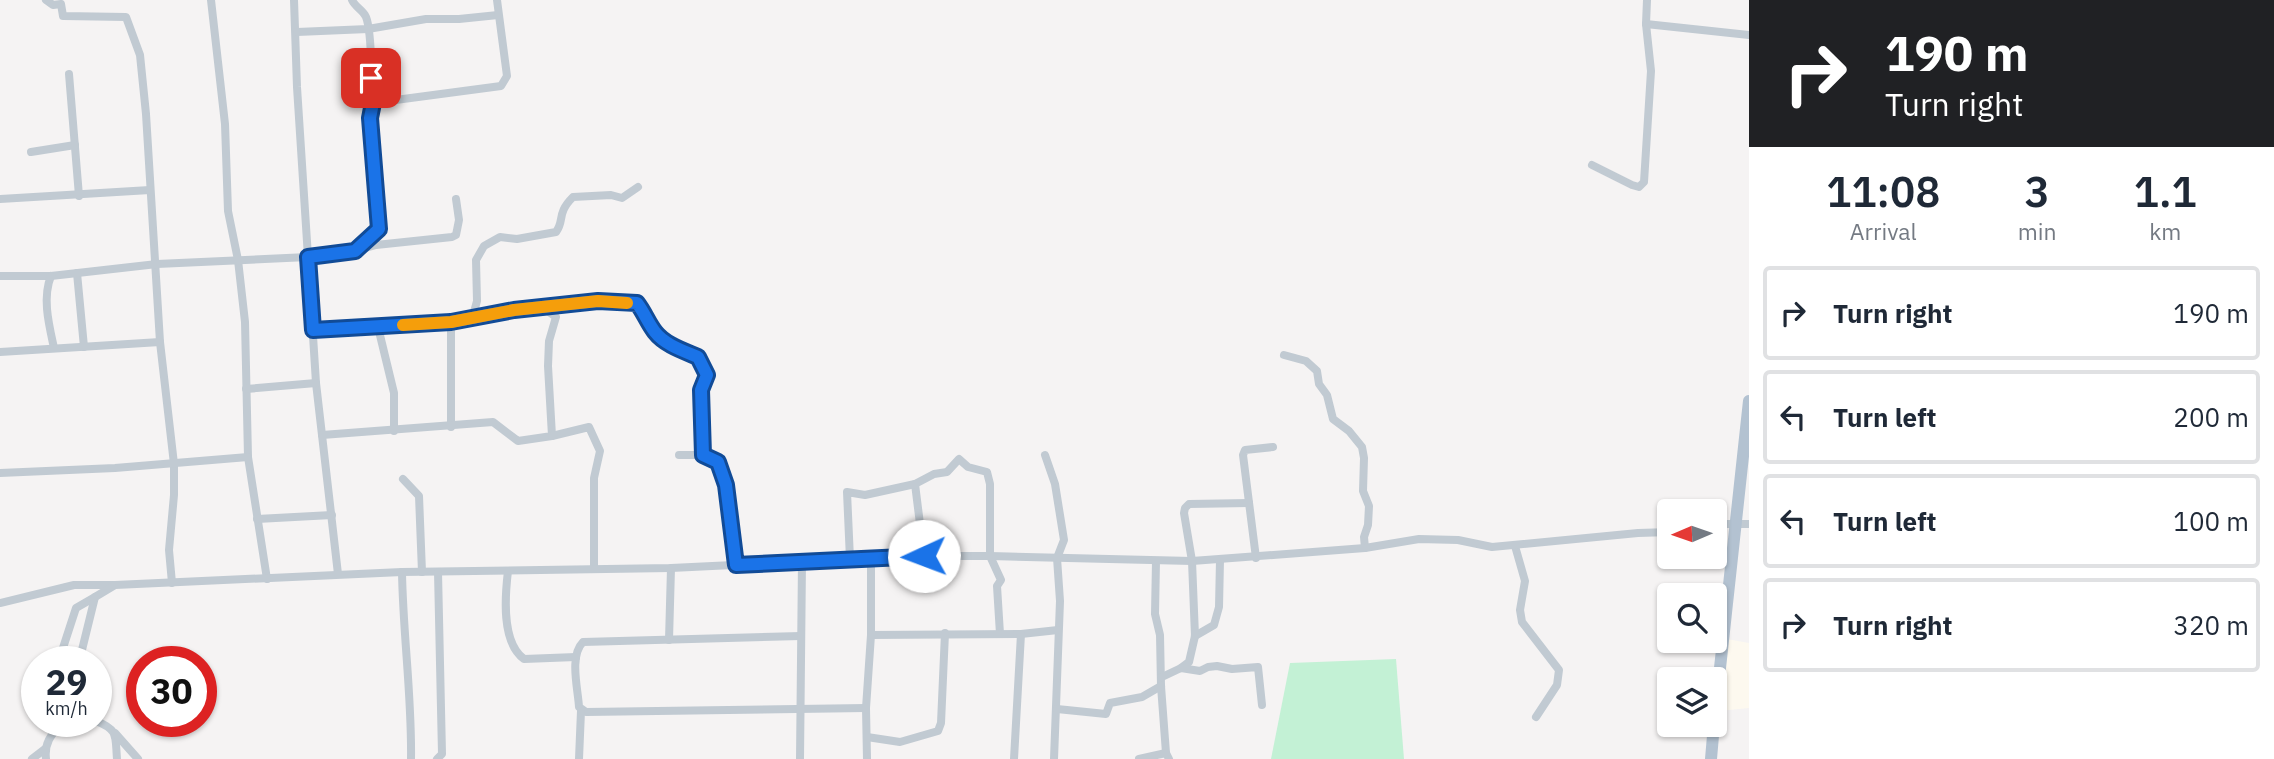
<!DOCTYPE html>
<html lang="en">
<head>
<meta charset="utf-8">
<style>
	body { margin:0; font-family:"IBM Plex Sans",sans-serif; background:#f2f2f3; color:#1f2937; height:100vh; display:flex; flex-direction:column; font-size:26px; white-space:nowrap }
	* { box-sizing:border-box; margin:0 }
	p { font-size:23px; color:#747a83 }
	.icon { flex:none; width:38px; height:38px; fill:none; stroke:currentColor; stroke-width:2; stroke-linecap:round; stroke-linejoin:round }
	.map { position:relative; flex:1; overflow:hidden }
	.side { display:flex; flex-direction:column; background:#fff; width:525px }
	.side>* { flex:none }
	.hud { background:#202124; color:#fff; overflow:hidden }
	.needle { width:46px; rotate:268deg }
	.buttons { position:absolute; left:1657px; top:499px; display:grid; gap:14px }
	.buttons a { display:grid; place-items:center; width:70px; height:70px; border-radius:7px; background:#fff; box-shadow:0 2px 5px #0004; font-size:35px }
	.speed { position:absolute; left:21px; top:646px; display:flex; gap:14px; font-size:35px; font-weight:700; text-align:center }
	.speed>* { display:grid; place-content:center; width:91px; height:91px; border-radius:50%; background:#fff; box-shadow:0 2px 5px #0004; line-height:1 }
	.speed small { font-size:18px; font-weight:400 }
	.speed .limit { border:10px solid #d22; background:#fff; color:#111 }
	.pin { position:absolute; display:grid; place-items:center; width:60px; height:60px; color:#fff; margin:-30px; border-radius:14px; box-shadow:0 4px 10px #0006 }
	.me { position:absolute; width:77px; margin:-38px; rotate:268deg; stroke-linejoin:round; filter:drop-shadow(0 0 5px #0008) }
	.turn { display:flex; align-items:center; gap:24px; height:147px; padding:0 21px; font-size:32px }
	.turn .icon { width:91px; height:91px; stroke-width:2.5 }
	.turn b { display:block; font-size:49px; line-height:60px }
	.eta { display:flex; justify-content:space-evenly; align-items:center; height:119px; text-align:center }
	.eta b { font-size:42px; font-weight:600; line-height:49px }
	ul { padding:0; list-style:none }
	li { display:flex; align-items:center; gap:21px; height:94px; margin:0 14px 10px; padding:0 7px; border:4px solid #e0e1e3; border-radius:7px }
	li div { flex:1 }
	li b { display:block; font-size:26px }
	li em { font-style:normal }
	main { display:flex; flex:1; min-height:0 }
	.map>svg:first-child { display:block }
	.commercial { fill:#fdf9ef }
	.green { fill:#c3f1d5 }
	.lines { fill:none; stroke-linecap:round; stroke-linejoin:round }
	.minor { stroke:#c1cad2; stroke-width:8 }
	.primary { stroke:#b3c2d1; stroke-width:12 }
	.route-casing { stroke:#114b97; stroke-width:18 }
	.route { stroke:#1a73e8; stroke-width:12 }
	.slow { stroke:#f59e0b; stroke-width:12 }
</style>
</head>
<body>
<main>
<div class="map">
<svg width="1749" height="759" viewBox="0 0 1749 759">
	<rect width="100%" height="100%" fill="#f5f3f3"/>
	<path class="commercial" d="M 1727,639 L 1749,643 L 1749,708 L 1719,711 Z"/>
	<path class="green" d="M 1396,659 L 1404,759 L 1271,759 L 1290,663 Z"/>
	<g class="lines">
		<g class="minor">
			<path d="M 46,0 L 53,5 L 61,4 L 63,16 L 126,17 L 140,55 L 146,114 L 160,342 L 174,464 L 174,495 L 169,550 L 172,583"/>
			<path d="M 211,0 L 225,124 L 228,211 L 238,260 L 245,322 L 248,457 L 267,579"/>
			<path d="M 294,0 L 297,87 L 308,257 L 355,251 L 376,245 L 452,237 L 456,235 L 459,220 L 456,199"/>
			<path d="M 352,0 C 355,7 363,10 366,17 C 372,32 373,101 370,118 L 379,229 L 357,249"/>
			<path d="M 1646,24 L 1749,35"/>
			<path d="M 297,32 L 368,29 L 426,19 L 459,19 L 498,15"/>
			<path d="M 69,74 L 79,196"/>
			<path d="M 373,103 L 501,86 L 507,76 L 497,0"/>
			<path d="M 31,152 L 75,145"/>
			<path d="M 1592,165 L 1632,185 L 1639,187 L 1644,182 L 1651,71 L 1646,24 L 1647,0"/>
			<path d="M 0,199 L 150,190"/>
			<path d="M 77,273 L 84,347"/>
			<path d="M 0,276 L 51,276 L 157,264 L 308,257 L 316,383 L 338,574"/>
			<path d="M 51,276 C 42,298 49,325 54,348"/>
			<path d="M 472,319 L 477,301 L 476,260 L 484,246 L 500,237 L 517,239 L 556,232 C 565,220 556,214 573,197 L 611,195 L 622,198 L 638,187"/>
			<path d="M 451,322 L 451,427"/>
			<path d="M 378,327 L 394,393 L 394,431"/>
			<path d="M 313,330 L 451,322 L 515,310 L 598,301 L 637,303 L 649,318 L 655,332 L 683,352 L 701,361 L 707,375 L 701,390 L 703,455"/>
			<path d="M 0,352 L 160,342"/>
			<path d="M 1284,355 L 1306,361 L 1317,371 L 1319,384 L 1327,395 L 1333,419 L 1349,431 L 1362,447 L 1364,458 L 1363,491 L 1369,506 L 1368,525 L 1364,537 L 1365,548"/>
			<path d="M 246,389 L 316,383"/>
			<path d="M 322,435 L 493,422 L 518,441 L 552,436 L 548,366 L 549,341 L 556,317 L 542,307"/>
			<path d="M 552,436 L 589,427 L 600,451 L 594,478 L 594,569"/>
			<path d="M 679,455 L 703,455 L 718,462 L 726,485 L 736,565"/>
			<path d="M 1045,455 L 1055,484 L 1064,540 L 1057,558 L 1060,601 L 1054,759"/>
			<path d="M 0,473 L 115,468 L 248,457"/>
			<path d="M 403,479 L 419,496 L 422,572"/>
			<path d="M 915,484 L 924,556"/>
			<path d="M 257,519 L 332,515"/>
			<path d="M 1715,524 L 1749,524"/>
			<path d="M 1515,546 L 1525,581 L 1520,610 L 1522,622 L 1559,670 L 1557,685 L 1536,717"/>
			<path d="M 1256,558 L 1243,455 L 1245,450 L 1273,447"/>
			<path d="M 850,559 L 847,492 L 865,495 L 915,484 L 934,474 L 947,472 L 959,459 L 968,467 L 987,472 L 990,484 L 990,556 L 1001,580 L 997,586 L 1000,634"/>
			<path d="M 1156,561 L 1155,614 L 1160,635 L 1161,686 L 1166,753 L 1169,759"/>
			<path d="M 508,571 C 505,596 501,642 524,659 L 576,657"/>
			<path d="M 402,572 C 403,635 412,697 411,759"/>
			<path d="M 0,603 L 74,585 L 114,585"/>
			<path d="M 871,635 L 1021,634 L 1058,630"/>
			<path d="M 801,636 L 583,642 C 569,656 578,689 579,707 L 586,712 L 866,708"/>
			<path d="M 1195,636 L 1214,625 L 1219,607 L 1220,560"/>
			<path d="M 669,640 L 671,568"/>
			<path d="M 63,662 L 61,654 L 76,608 L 95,597"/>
			<path d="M 79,662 L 95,597 L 115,585 L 402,572 L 671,568 L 924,556 L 990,556 L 1192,561 L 1365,548 L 1419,539 L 1458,540 L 1492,547 L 1638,533 L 1670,532"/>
			<path d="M 1181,668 L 1189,662 L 1195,636 L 1192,561 L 1184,513 L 1185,508 L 1189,504 L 1249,503"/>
			<path d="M 1162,677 L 1181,668 L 1200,671 L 1208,667 L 1217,666 L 1232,669 L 1258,667 L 1262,705"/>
			<path d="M 1057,709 L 1106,714 L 1110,703 L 1142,697 L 1161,686"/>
			<path d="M 96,721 C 119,730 115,736 117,759"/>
			<path d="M 115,733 L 138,759"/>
			<path d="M 867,737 L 900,742 L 938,731 L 941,723 L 945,633"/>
			<path d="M 32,759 L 45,749"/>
			<path d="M 46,759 C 44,742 52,734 63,721"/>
			<path d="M 437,759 L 442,754 L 438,572"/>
			<path d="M 579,759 L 581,711"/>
			<path d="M 800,759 L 802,561"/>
			<path d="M 867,759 L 866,708 L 871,635 L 871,558"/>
			<path d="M 1014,759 L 1021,634"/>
			<path d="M 1139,759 L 1166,753"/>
		</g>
		<g class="primary">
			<path d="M 1715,714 L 1749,401"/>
			<path d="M 1711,759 L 1714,724"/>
		</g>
	</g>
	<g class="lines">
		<defs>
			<path id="route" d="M 371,78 L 373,103 L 370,118 L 379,229 L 355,251 L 308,257 L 313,330 L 451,322 L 514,310 L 598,301 L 637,303 C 644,312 648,323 655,332 C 665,345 684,351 698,357 L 707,375 L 701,390 L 703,455 L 718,462 L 726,485 L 736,565 L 924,556"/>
		</defs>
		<use href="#route" class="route-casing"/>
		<use href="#route" class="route"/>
		<path class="slow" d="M 403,325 L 451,322 L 514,310 L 598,301 L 627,303"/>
	</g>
</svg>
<div class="buttons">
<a><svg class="needle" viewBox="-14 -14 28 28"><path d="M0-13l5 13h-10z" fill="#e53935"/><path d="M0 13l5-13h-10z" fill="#747a83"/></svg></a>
<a><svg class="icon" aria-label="search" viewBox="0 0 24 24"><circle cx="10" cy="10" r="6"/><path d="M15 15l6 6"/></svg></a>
<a><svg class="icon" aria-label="layers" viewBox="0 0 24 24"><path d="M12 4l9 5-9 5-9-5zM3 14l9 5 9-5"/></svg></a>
</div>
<div class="speed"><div>29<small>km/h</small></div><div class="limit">30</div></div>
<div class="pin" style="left:371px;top:78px;background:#d93025"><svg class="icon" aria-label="arrive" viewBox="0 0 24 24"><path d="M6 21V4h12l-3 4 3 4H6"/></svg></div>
<svg class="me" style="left:924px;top:556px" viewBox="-20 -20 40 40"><circle r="19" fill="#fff"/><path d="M0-13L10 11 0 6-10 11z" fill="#1a73e8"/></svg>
</div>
<section class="side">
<div class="hud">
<div class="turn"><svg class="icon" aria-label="right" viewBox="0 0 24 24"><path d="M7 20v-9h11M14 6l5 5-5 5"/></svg><div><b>190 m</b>Turn right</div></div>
</div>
<div class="eta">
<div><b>11:08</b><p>Arrival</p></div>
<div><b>3</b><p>min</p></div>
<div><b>1.1</b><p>km</p></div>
</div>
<ul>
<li><svg class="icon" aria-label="right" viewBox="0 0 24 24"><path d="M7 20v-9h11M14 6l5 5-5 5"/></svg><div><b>Turn right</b></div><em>190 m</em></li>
<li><svg class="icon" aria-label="left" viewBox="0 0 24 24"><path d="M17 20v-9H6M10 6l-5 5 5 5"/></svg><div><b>Turn left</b></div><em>200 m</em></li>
<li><svg class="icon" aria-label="left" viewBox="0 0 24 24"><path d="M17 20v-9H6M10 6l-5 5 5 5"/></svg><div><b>Turn left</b></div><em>100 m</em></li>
<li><svg class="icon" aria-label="right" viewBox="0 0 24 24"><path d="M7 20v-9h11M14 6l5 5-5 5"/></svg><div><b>Turn right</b></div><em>320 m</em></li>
</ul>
</section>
</main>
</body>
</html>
